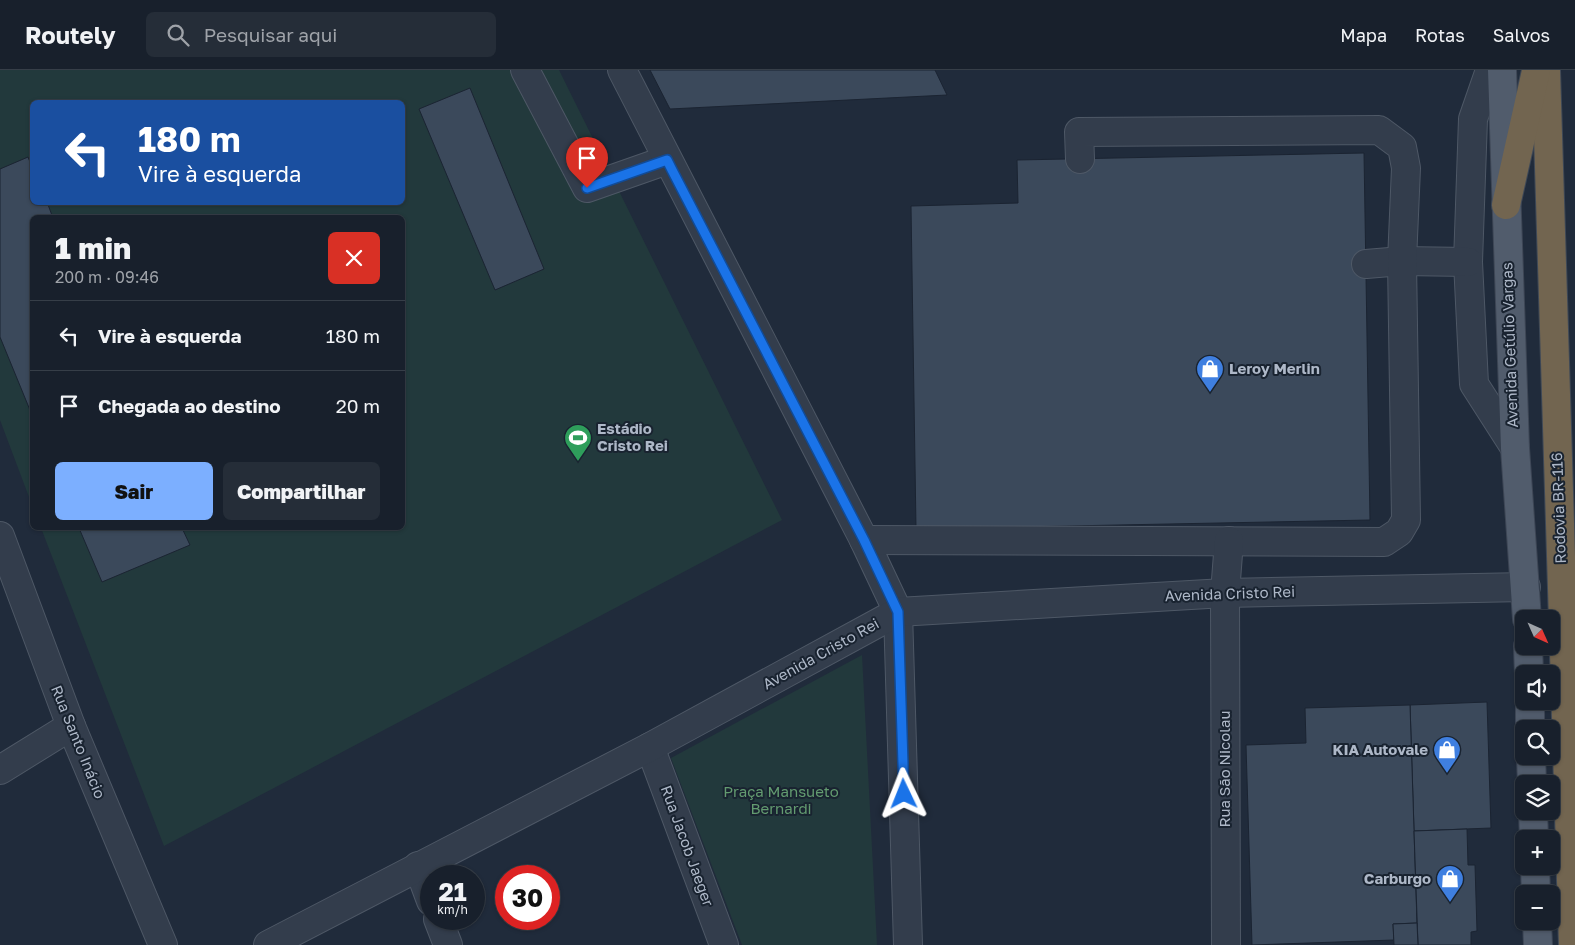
<!DOCTYPE html>
<html lang="pt">
<head>
<meta charset="utf-8">
<style>
	body { margin:0; font-family:"Golos Text",sans-serif; background:#252d38; color:#f1f3f6; height:100vh; display:flex; flex-direction:column; font-size:19px; white-space:nowrap }
	* { box-sizing:border-box; margin:0 }
	p { font-size:16px; color:#9fa3a9 }
	.icon { flex:none; width:28px; height:28px; fill:none; stroke:currentColor; stroke-width:2; stroke-linecap:round; stroke-linejoin:round }
	.map { position:relative; flex:1; overflow:hidden }
	.drawer { position:absolute; left:30px; top:145px; width:375px; height:315px; display:flex; flex-direction:column; background:#18202c; border-radius:8px; box-shadow:0 1px 4px #0004,0 0 0 1px #363e48 }
	.drawer>* { flex:none }
	.guide { position:absolute; left:30px; top:30px; width:375px; height:105px; border-radius:8px; box-shadow:0 1px 4px #0004,0 0 0 1px #363e48; background:#1a4fa0; color:#fff; overflow:hidden }
	.needle { width:32px; rotate:135deg }
	.fabs { position:absolute; left:1515px; top:540px; display:grid; gap:10px }
	.fabs a { display:grid; place-items:center; width:45px; height:45px; border-radius:8px; background:#18202c; box-shadow:0 1px 4px #0004,0 0 0 1px #363e48; font-size:25px }
	.speed { position:absolute; left:420px; top:795px; display:flex; gap:10px; font-size:25px; font-weight:700; text-align:center }
	.speed>* { display:grid; place-content:center; width:65px; height:65px; border-radius:50%; background:#18202c; box-shadow:0 1px 4px #0004,0 0 0 1px #363e48; line-height:1 }
	.speed small { font-size:12px; font-weight:400 }
	.speed .limit { border:8px solid #d22; background:#fff; color:#111 }
	.pin { position:absolute; display:grid; place-items:center; width:42px; height:42px; color:#fff; margin:-51px -21px; border-radius:50% 50% 50% 0; rotate:-45deg; box-shadow:0 0 5px #0007 }
	.pin .icon { rotate:45deg }
	.me { position:absolute; width:55px; margin:-28px; rotate:358deg; stroke-linejoin:round; filter:drop-shadow(0 0 4px #0008) }
	.turn { display:flex; align-items:center; gap:18px; height:105px; padding:0 25px; font-size:22px }
	.turn .icon { width:65px; height:65px; stroke-width:2.5 }
	.turn b { display:block; font-size:35px; line-height:42px }
	.round { display:grid; place-items:center; flex:none; width:52px; height:52px; border-radius:8px; background:#252d38 }
	.summary { display:flex; align-items:center; justify-content:space-between; height:85px; padding:0 25px }
	h1 { font-size:30px; font-weight:800; line-height:38px }
	.button { display:flex; gap:10px; margin-top:auto; padding:10px 25px }
	.button a { flex:1; height:58px; border-radius:8px; background:#7cafff; color:#111; font-size:20px; font-weight:800; line-height:58px; text-align:center }
	.button a+a { background:#252d38; color:#f1f3f6 }
	ul { padding:0; list-style:none }
	li { display:flex; align-items:center; gap:15px; height:70px; padding:0 25px; border-top:1px solid #363e48 }
	li div { flex:1 }
	li b { display:block; font-size:19px }
	li em { font-style:normal }
	header { display:flex; align-items:center; gap:30px; box-sizing:border-box; height:70px; padding:0 25px; background:#18202c; border-bottom:1px solid #363e48 }
	header strong { font-size:24px }
	nav { display:flex; gap:28px; margin-inline-start:auto; font-size:18px }
	.search { width:350px; height:45px; background:#252d38; display:flex; align-items:center; gap:12px; box-sizing:border-box; padding:0 18px; border-radius:8px; color:#9fa3a9; font-size:19px }
	.map>svg:first-child { display:block }
	.green { fill:#22393c; fill-rule:evenodd }
	.building { fill:#3b495b; stroke:#1b2432 }
	.lines { fill:none; stroke-linecap:round; stroke-linejoin:round }
	.minor-casing { stroke:#4e5866; stroke-width:30 }
	.major-casing { stroke:#3d4655; stroke-width:30 }
	.highway-casing { stroke:#3e4856; stroke-width:30 }
	.minor { stroke:#333d4c; stroke-width:28 }
	.major { stroke:#515c6c; stroke-width:28 }
	.highway { stroke:#726550; stroke-width:28 }
	.route-casing { stroke:#114b97; stroke-width:12 }
	.route { stroke:#1a73e8; stroke-width:9 }
	.labels { text-anchor:middle; stroke-width:4; stroke-linejoin:round; paint-order:stroke }
	.street-label { font-size:15px; fill:#aeb8c8; stroke:#192330 }
	.poi-label { font-size:15px; font-weight:bold; fill:#aeb8c8; stroke:#192330; text-anchor:start }
	.park-label { font-size:15px; fill:#639b70; stroke:#192330 }
</style>
</head>
<body>
<header>
<strong>Routely</strong>
<div class="search"><svg class="icon" aria-label="search" viewBox="0 0 24 24"><circle cx="10" cy="10" r="6"/><path d="M15 15l6 6"/></svg>Pesquisar aqui</div>
<nav><a>Mapa</a><a>Rotas</a><a>Salvos</a></nav>
</header>
<div class="map">
<svg width="1575" height="875" viewBox="0 0 1575 875">
	<rect width="100%" height="100%" fill="#202b3b"/>
	<g class="green">
		<path d="M 0,0 L 559,0 L 782,450 L 164,776 L 41,458 L 402,458 L 402,148 L 32,148 L 32,435 L 0,350 ZM 32,32 L 402,32 L 402,132 L 32,132 Z"/>
		<path d="M 862,585 L 877,875 L 742,875 L 671,688 Z"/>
	</g>
	<g class="building">
		<path d="M 650,0 L 935,0 L 947,25 L 670,39 Z"/>
		<path d="M 470,18 L 544,199 L 495,220 L 419,39 Z"/>
		<path d="M 1364,83 L 1370,450 L 916,459 L 911,136 L 1018,133 L 1017,90 Z"/>
		<path d="M 28,87 L 32,97 L 32,132 L 47,132 L 53,148 L 32,148 L 32,345 L 0,267 L 0,99 Z"/>
		<path d="M 79,458 L 182,458 L 190,475 L 102,512 Z"/>
		<path d="M 1487,632 L 1491,758 L 1414,761 L 1410,635 Z"/>
		<path d="M 1410,635 L 1417,853 L 1393,854 L 1394,870 L 1252,875 L 1246,675 L 1306,673 L 1305,638 Z"/>
		<path d="M 1467,759 L 1468,795 L 1475,795 L 1477,861 L 1471,862 L 1471,875 L 1418,875 L 1414,761 Z"/>
		<path d="M 1417,853 L 1418,875 L 1394,875 L 1393,854 Z"/>
	</g>
	<g class="lines">
		<defs>
			<g id="minor">
				<path d="M 525,0 L 587,118 L 667,90"/>
				<path d="M 622,0 L 864,470 L 898,542 L 908,875"/>
				<path d="M 1490,0 L 1473,49 L 1468,192 L 1474,314 L 1515,378"/>
				<path d="M 1366,194 L 1402,191 L 1468,192"/>
				<path d="M 0,466 L 71,656 L 163,875"/>
				<path d="M 864,470 L 1384,472 L 1399,462 L 1406,450 L 1402,191 L 1406,98 L 1402,77 L 1379,60 L 1079,62 L 1080,89"/>
				<path d="M 650,677 L 724,875"/>
				<path d="M 0,700 L 71,656"/>
				<path d="M 418,796 L 431,831"/>
				<path d="M 438,849 L 448,875"/>
				<path d="M 268,875 L 650,677 L 898,542 L 1225,523 L 1526,517"/>
				<path d="M 1226,875 L 1225,523 L 1229,471"/>
			</g>
			<g id="major">
				<path d="M 1502,0 L 1515,378 L 1527,549"/>
				<path d="M 1528,576 L 1529,604"/>
				<path d="M 1530,631 L 1530,659"/>
				<path d="M 1531,686 L 1532,714"/>
				<path d="M 1533,741 L 1534,769"/>
				<path d="M 1535,796 L 1536,824"/>
				<path d="M 1537,851 L 1538,875"/>
			</g>
			<g id="highway">
				<path d="M 1546,0 L 1573,875"/>
				<path d="M 1506,135 L 1536,1"/>
			</g>
		</defs>
		<use href="#minor" class="minor-casing"/>
		<use href="#major" class="major-casing"/>
		<use href="#highway" class="highway-casing"/>
		<use href="#minor" class="minor"/>
		<use href="#major" class="major"/>
		<use href="#highway" class="highway"/>
	</g>
	<g class="lines">
		<defs>
			<path id="route" d="M 587,118 L 667,90 L 672,100 L 864,470 L 898,542 L 904,724"/>
		</defs>
		<use href="#route" class="route-casing"/>
		<use href="#route" class="route"/>
	</g>
	<defs>
		<symbol id="shop-pin" viewBox="-11 -11 22 30"><path d="M0 17L-7.5 6A9.5 9.5 0 1 1 7.5 6Z" fill="#3f7fe0" stroke="#192330"/><path d="M-5-2.5h2.3a2.7 3.5 0 0 1 5.4 0H5L5.5 6h-11ZM-1.5-2.5h3a1.5 2.3 0 0 0-3 0Z" fill="#fff"/></symbol>
		<symbol id="stadium-pin" viewBox="-11 -11 22 30"><path d="M0 17L-7.5 6A9.5 9.5 0 1 1 7.5 6Z" fill="#2e9e5b" stroke="#192330"/><path d="M0-5a6.5 5 0 1 0 0 10a6.5 5 0 1 0 0-10ZM-3.5-1.8h7v3.6h-7Z" fill="#fff"/></symbol>
	</defs>
	<g fill-rule="evenodd">
		<use href="#shop-pin" x="1194" y="283" width="32" height="43"/>
		<use href="#stadium-pin" x="562" y="352" width="32" height="43"/>
		<use href="#shop-pin" x="1431" y="664" width="32" height="43"/>
		<use href="#shop-pin" x="1434" y="793" width="32" height="43"/>
	</g>
	<g class="labels">
		<g class="street-label">
			<text transform="translate(1510 275) rotate(-92)" y="5">Avenida Getúlio Vargas</text>
			<text transform="translate(1559 438) rotate(-92)" y="5">Rodovia BR-116</text>
			<text transform="translate(1230 524) rotate(-2)" y="5">Avenida Cristo Rei</text>
			<text transform="translate(821 584) rotate(-29)" y="5">Avenida Cristo Rei</text>
			<text transform="translate(78 672) rotate(68)" y="5">Rua Santo Inácio</text>
			<text transform="translate(1225 699) rotate(-90)" y="5">Rua São Nicolau</text>
			<text transform="translate(687 776) rotate(70)" y="5">Rua Jacob Jaeger</text>
		</g>
		<g class="poi-label">
			<text x="1229" y="304">Leroy Merlin</text>
			<text x="597" y="364">Estádio<tspan x="597" dy="17">Cristo Rei</tspan></text>
			<text x="1428" y="685" text-anchor="end">KIA Autovale</text>
			<text x="1431" y="814" text-anchor="end">Carburgo</text>
		</g>
		<g class="park-label">
			<text x="781" y="727">Praça Mansueto<tspan x="781" dy="17">Bernardi</tspan></text>
		</g>
	</g>
</svg>
<div class="fabs">
<a><svg class="needle" viewBox="-14 -14 28 28"><path d="M0-13l5 13h-10z" fill="#e53935"/><path d="M0 13l5-13h-10z" fill="#9fa3a9"/></svg></a>
<a><svg class="icon" aria-label="sound" viewBox="0 0 24 24"><path d="M4 9h4l5-4v14l-5-4H4zM17 9q2 3 0 6"/></svg></a>
<a><svg class="icon" aria-label="search" viewBox="0 0 24 24"><circle cx="10" cy="10" r="6"/><path d="M15 15l6 6"/></svg></a>
<a><svg class="icon" aria-label="layers" viewBox="0 0 24 24"><path d="M12 4l9 5-9 5-9-5zM3 14l9 5 9-5"/></svg></a>
<a>+</a>
<a>−</a>
</div>
<div class="speed"><div>21<small>km/h</small></div><div class="limit">30</div></div>
<div class="pin" style="left:587px;top:118px;background:#d93025"><svg class="icon" aria-label="arrive" viewBox="0 0 24 24"><path d="M6 21V4h12l-3 4 3 4H6"/></svg></div>
<svg class="me" style="left:904px;top:724px" viewBox="-20 -20 40 40"><path d="M0-17L14 15 0 8-14 15z" fill="#1a73e8" stroke="#fff" stroke-width="4"/></svg>
<div class="guide">
<div class="turn"><svg class="icon" aria-label="left" viewBox="0 0 24 24"><path d="M17 20v-9H6M10 6l-5 5 5 5"/></svg><div><b>180 m</b>Vire à esquerda</div></div>
</div>
<section class="drawer">
<div class="summary"><div><h1>1 min</h1><p>200 m · 09:46</p></div><a class="round" style="background:#d93025;color:#fff"><svg class="icon" aria-label="close" viewBox="0 0 24 24"><path d="M6 6l12 12M18 6L6 18"/></svg></a></div>
<ul>
<li><svg class="icon" aria-label="left" viewBox="0 0 24 24"><path d="M17 20v-9H6M10 6l-5 5 5 5"/></svg><div><b>Vire à esquerda</b></div><em>180 m</em></li>
<li><svg class="icon" aria-label="arrive" viewBox="0 0 24 24"><path d="M6 21V4h12l-3 4 3 4H6"/></svg><div><b>Chegada ao destino</b></div><em>20 m</em></li>
</ul>
<div class="button"><a>Sair</a><a>Compartilhar</a></div>
</section>
</div>
</body>
</html>
